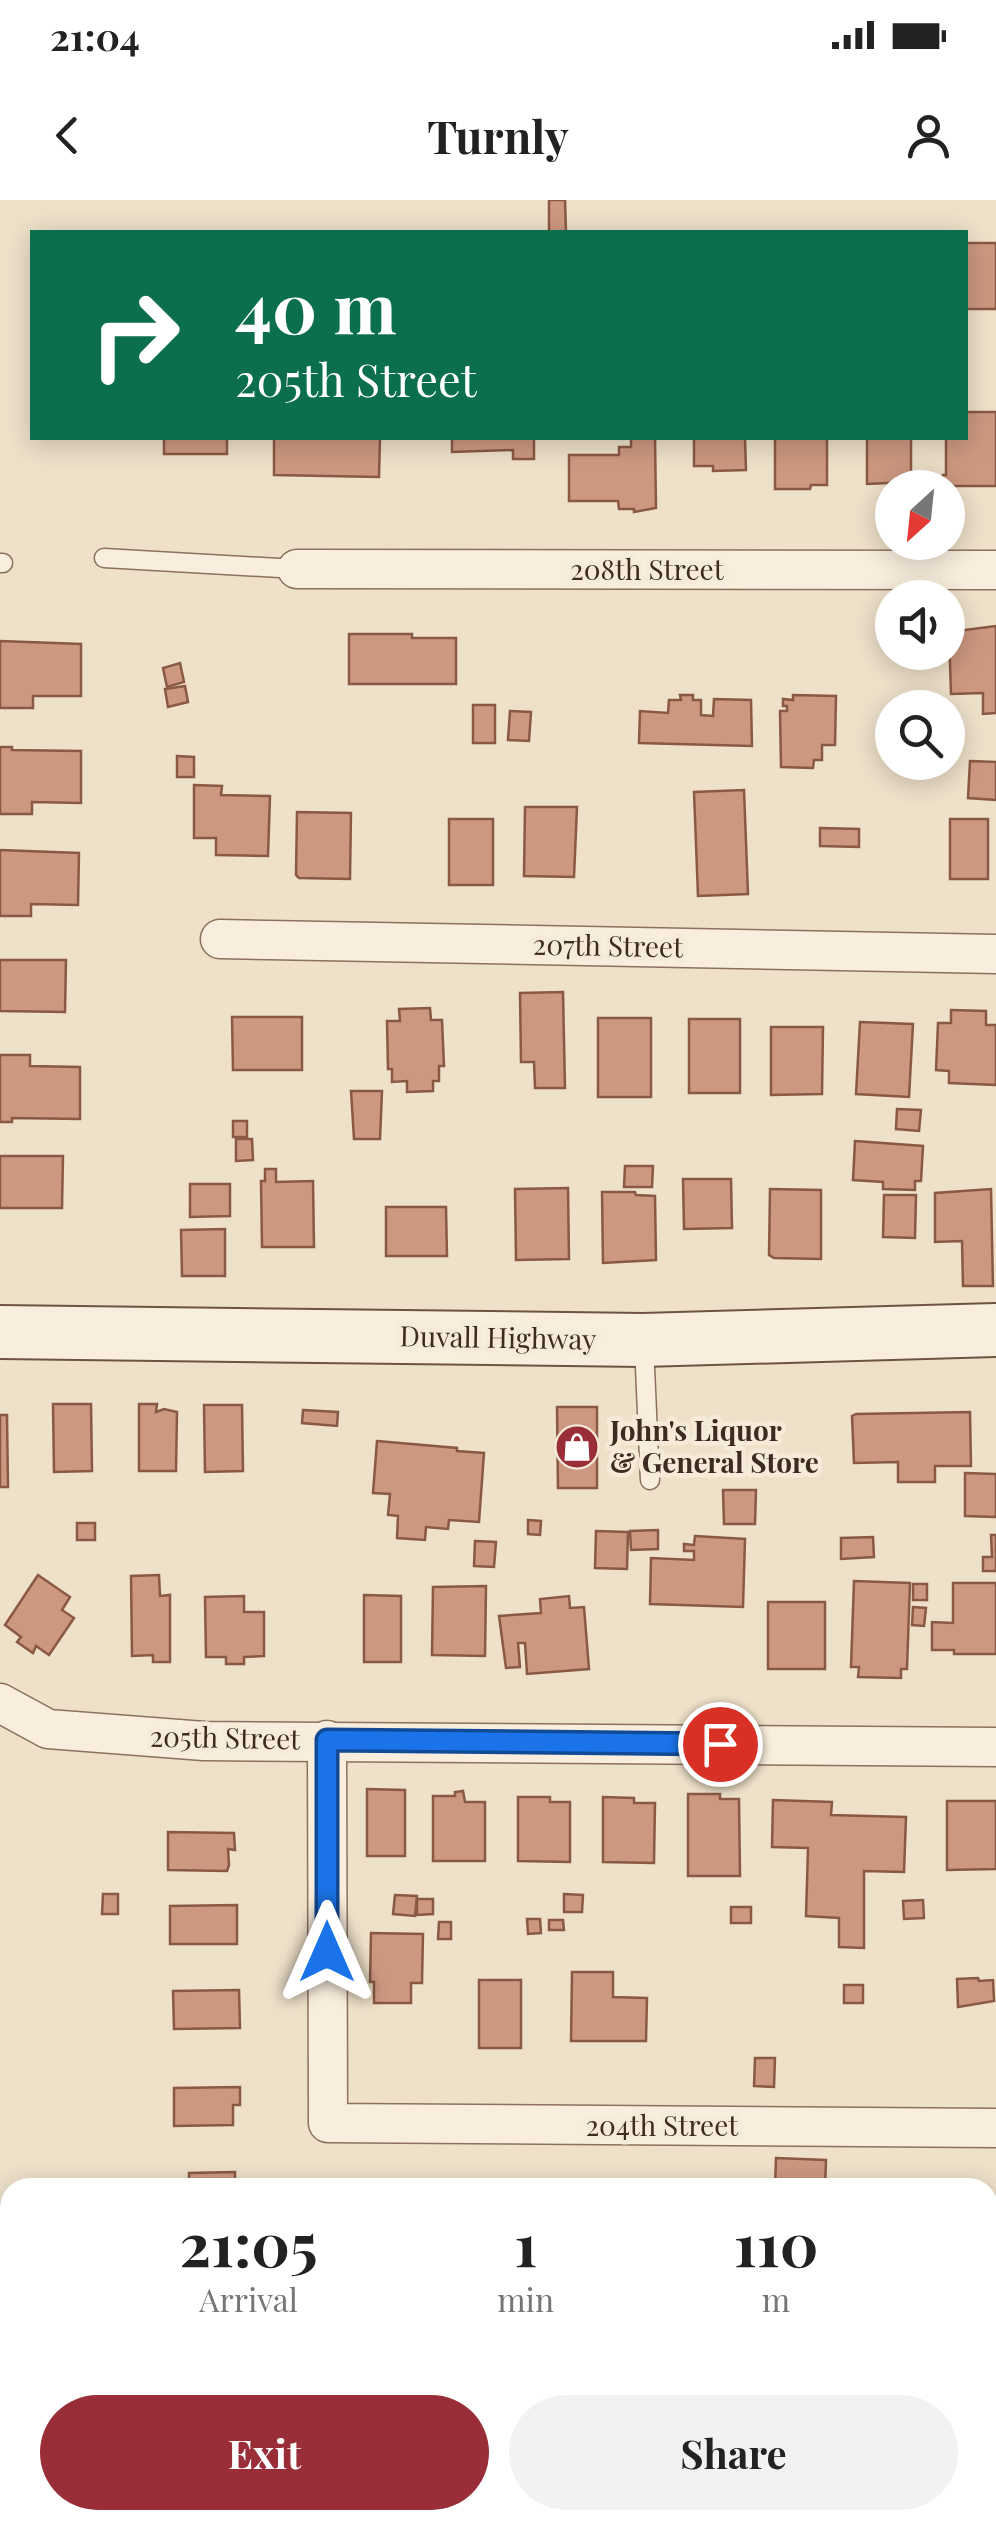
<!DOCTYPE html>
<html lang="en">
<head>
<meta charset="utf-8">
<style>
	body { margin:0; font-family:"Playfair Display",serif; background:#f2f2f2; color:#222; height:100vh; display:flex; flex-direction:column; font-size:38px; white-space:nowrap }
	* { box-sizing:border-box; margin:0 }
	p { font-size:32px; color:#767676 }
	.icon { flex:none; width:55px; height:55px; fill:none; stroke:currentColor; stroke-width:2; stroke-linecap:round; stroke-linejoin:round }
	.map { position:relative; flex:1; overflow:hidden }
	.side { position:absolute; left:0px; top:1978px; width:998px; height:352px; display:flex; flex-direction:column; background:#fff; border-radius:30px 30px 0 0; box-shadow:0 5px 25px #0003 }
	.side>* { flex:none }
	.banner { position:absolute; left:30px; top:30px; width:938px; height:210px; border-radius:0px; box-shadow:0 5px 25px #0003; background:#0b6e4f; color:#fff; overflow:hidden }
	.needle { width:65px; rotate:207deg }
	.controls { position:absolute; left:875px; top:270px; display:grid; gap:20px }
	.controls a { display:grid; place-items:center; width:90px; height:90px; border-radius:50%; background:#fff; box-shadow:0 5px 25px #0003; font-size:50px }
	.pin { position:absolute; display:grid; place-items:center; width:85px; height:85px; color:#fff; margin:-42px; border:5px solid #fff; border-radius:50%; box-shadow:0 2px 10px #0007 }
	.me { position:absolute; width:110px; margin:-55px; rotate:0deg; stroke-linejoin:round; filter:drop-shadow(0 0 8px #0008) }
	.turn { display:flex; align-items:center; gap:35px; height:210px; padding:0 40px; font-size:45px }
	.turn .icon { width:130px; height:130px; stroke-width:2.5 }
	.turn b { display:block; font-size:70px; line-height:85px }
	.eta { display:flex; justify-content:space-evenly; align-items:center; height:170px; text-align:center }
	.eta b { font-size:60px; font-weight:700; line-height:70px }
	.button { display:flex; gap:20px; margin-top:auto; padding:20px 40px }
	.button a { flex:1; height:115px; border-radius:60px; background:#992e39; color:#fff; font-size:40px; font-weight:700; line-height:115px; text-align:center }
	.button a+a { background:#f2f2f2; color:#222 }
	.status { display:flex; justify-content:space-between; align-items:center; height:70px; padding:0 50px; background:#fff; direction:ltr }
	.status svg { height:28px; fill:currentColor }
	header { display:flex; justify-content:space-between; align-items:center; height:130px; padding:0 40px; background:#fff; font-size:45px; font-weight:700 }
	.map>svg:first-child { display:block }
	.building { fill:#cc9880; stroke:#8a5944; stroke-width:2.5 }
	.lines { fill:none; stroke-linecap:round; stroke-linejoin:round }
	.lane-casing { stroke:#8b715e; stroke-width:21 }
	.street-casing { stroke:#8b715e; stroke-width:41 }
	.secondary-casing { stroke:#6d5341; stroke-width:56 }
	.lane { stroke:#f9eedd; stroke-width:18 }
	.street { stroke:#f9eedd; stroke-width:38 }
	.secondary { stroke:#f9eedd; stroke-width:52 }
	.route-casing { stroke:#114b97; stroke-width:25 }
	.route { stroke:#1a73e8; stroke-width:18 }
	.labels { text-anchor:middle; stroke-width:9; stroke-linejoin:round; paint-order:stroke }
	.street-label { font-size:28px; fill:#3c2b21; stroke:#f6ebd9 }
	.poi-label { font-size:28px; font-weight:bold; fill:#3c2b21; stroke:#f6ebd9; text-anchor:start }
</style>
</head>
<body>
<div class="status"><b>21:04</b><svg viewBox="0 0 49 12"><path d="M0 12V9h3v3zM5 12V6h3v6zM10 12V3h3v9zM15 12V0h3v12zM26 1h20v11H26zM47 4h2v5h-2z"/></svg></div>
<header><svg class="icon" aria-label="back" viewBox="0 0 24 24"><path d="M15 5l-7 7 7 7"/></svg>Turnly<svg class="icon" aria-label="person" viewBox="0 0 24 24"><circle cx="12" cy="8" r="4"/><path d="M4 21q1-7 8-7t8 7"/></svg></header>
<div class="map">
<svg width="996" height="2329" viewBox="0 0 996 2329">
	<rect width="100%" height="100%" fill="#eee0c9"/>
	<g class="building">
		<path d="M 549,0 L 565,0 L 566,32 L 549,32 Z"/>
		<rect x="965" y="43" width="31" height="66"/>
		<path d="M 965,212 L 996,212 L 996,286 L 945,286 L 943,281 L 943,275 L 946,275 L 946,238 L 965,238 Z"/>
		<rect x="164" y="238" width="63" height="16"/>
		<path d="M 274,238 L 380,238 L 379,277 L 274,275 Z"/>
		<path d="M 452,238 L 534,238 L 534,259 L 513,259 L 513,250 L 452,252 Z"/>
		<path d="M 631,238 L 655,238 L 656,308 L 634,312 L 634,309 L 619,309 L 618,301 L 569,301 L 569,255 L 619,255 L 619,247 L 631,247 Z"/>
		<path d="M 694,238 L 745,238 L 746,270 L 713,271 L 713,266 L 694,266 Z"/>
		<path d="M 775,238 L 827,238 L 827,285 L 811,285 L 810,289 L 775,289 Z"/>
		<path d="M 867,238 L 911,238 L 911,282 L 867,284 Z"/>
		<path d="M 996,426 L 996,513 L 983,514 L 983,493 L 951,494 L 949,432 Z"/>
		<path d="M 349,434 L 412,434 L 412,438 L 456,438 L 456,484 L 349,484 Z"/>
		<path d="M 0,441 L 81,444 L 81,496 L 33,496 L 33,508 L 0,508 Z"/>
		<path d="M 180,463 L 184,482 L 167,487 L 163,468 Z"/>
		<path d="M 185,486 L 188,502 L 168,507 L 165,489 Z"/>
		<path d="M 680,495 L 693,495 L 693,500 L 701,500 L 701,515 L 713,516 L 714,499 L 751,500 L 752,546 L 639,543 L 640,511 L 668,513 L 669,500 L 681,500 Z"/>
		<path d="M 793,495 L 836,496 L 835,545 L 822,545 L 822,560 L 814,560 L 813,568 L 781,567 L 780,511 L 787,511 L 787,506 L 783,506 L 783,499 L 793,500 Z"/>
		<rect x="473" y="505" width="22" height="38"/>
		<path d="M 510,511 L 531,512 L 529,541 L 508,540 Z"/>
		<path d="M 891,536 L 892,562 L 924,562 L 924,566 L 895,568 L 895,564 L 890,563 Z"/>
		<path d="M 0,547 L 12,547 L 12,550 L 81,551 L 81,603 L 32,602 L 32,614 L 0,614 Z"/>
		<path d="M 177,556 L 194,557 L 194,577 L 177,577 Z"/>
		<path d="M 970,561 L 996,562 L 996,600 L 968,598 Z"/>
		<path d="M 194,585 L 222,586 L 221,595 L 270,596 L 268,656 L 216,655 L 216,638 L 194,638 Z"/>
		<path d="M 744,590 L 748,694 L 698,696 L 694,592 Z"/>
		<path d="M 525,607 L 577,607 L 574,677 L 524,676 Z"/>
		<path d="M 297,612 L 351,613 L 350,679 L 299,678 L 296,675 Z"/>
		<rect x="449" y="619" width="44" height="66"/>
		<rect x="950" y="619" width="38" height="60"/>
		<path d="M 820,628 L 859,629 L 859,647 L 820,646 Z"/>
		<path d="M 0,650 L 79,653 L 78,705 L 31,704 L 31,716 L 0,716 Z"/>
		<path d="M 0,760 L 66,760 L 65,812 L 0,811 Z"/>
		<path d="M 563,792 L 565,888 L 535,888 L 534,862 L 521,862 L 520,793 Z"/>
		<path d="M 430,808 L 431,820 L 442,820 L 444,866 L 439,866 L 439,881 L 433,881 L 433,891 L 407,892 L 407,881 L 392,882 L 392,869 L 388,869 L 387,821 L 400,821 L 399,809 Z"/>
		<path d="M 951,810 L 986,811 L 986,825 L 996,825 L 996,885 L 949,883 L 949,871 L 936,870 L 938,823 L 951,823 Z"/>
		<path d="M 232,817 L 302,817 L 302,870 L 233,870 Z"/>
		<rect x="598" y="818" width="53" height="79"/>
		<rect x="689" y="819" width="51" height="74"/>
		<path d="M 860,822 L 913,824 L 909,897 L 856,894 Z"/>
		<path d="M 771,827 L 823,827 L 822,894 L 771,895 Z"/>
		<path d="M 0,855 L 30,855 L 30,866 L 80,867 L 80,919 L 12,918 L 12,922 L 0,922 Z"/>
		<path d="M 351,891 L 382,891 L 380,939 L 354,939 Z"/>
		<path d="M 897,909 L 921,910 L 919,931 L 896,929 Z"/>
		<rect x="233" y="921" width="14" height="16"/>
		<path d="M 236,939 L 252,939 L 253,960 L 236,961 Z"/>
		<path d="M 855,941 L 923,946 L 921,981 L 915,981 L 915,990 L 883,989 L 883,982 L 853,980 Z"/>
		<path d="M 0,956 L 63,956 L 62,1008 L 0,1008 Z"/>
		<path d="M 625,966 L 653,966 L 652,987 L 624,987 Z"/>
		<path d="M 265,969 L 276,969 L 276,982 L 313,981 L 314,1047 L 262,1047 L 261,981 L 265,981 Z"/>
		<path d="M 683,979 L 731,979 L 732,1028 L 684,1029 Z"/>
		<path d="M 190,984 L 230,984 L 230,1016 L 190,1017 Z"/>
		<path d="M 568,988 L 569,1059 L 516,1060 L 515,989 Z"/>
		<path d="M 770,989 L 821,990 L 821,1059 L 774,1058 L 769,1055 Z"/>
		<path d="M 991,989 L 993,1086 L 963,1086 L 962,1041 L 935,1042 L 935,993 Z"/>
		<path d="M 602,992 L 635,992 L 636,995 L 655,996 L 656,1060 L 603,1063 Z"/>
		<path d="M 884,995 L 916,995 L 915,1038 L 883,1037 Z"/>
		<path d="M 386,1007 L 446,1007 L 447,1056 L 386,1056 Z"/>
		<path d="M 225,1029 L 225,1076 L 182,1076 L 181,1030 Z"/>
		<path d="M 53,1204 L 91,1204 L 92,1271 L 54,1272 Z"/>
		<path d="M 139,1204 L 157,1204 L 156,1212 L 164,1209 L 177,1212 L 176,1271 L 139,1271 Z"/>
		<path d="M 204,1205 L 242,1205 L 243,1271 L 205,1272 Z"/>
		<path d="M 557,1207 L 597,1207 L 597,1288 L 558,1288 Z"/>
		<path d="M 303,1210 L 338,1212 L 337,1226 L 302,1223 Z"/>
		<path d="M 970,1212 L 971,1266 L 935,1266 L 935,1282 L 898,1282 L 898,1262 L 854,1263 L 852,1216 L 856,1214 Z"/>
		<path d="M 0,1215 L 7,1215 L 8,1287 L 0,1287 Z"/>
		<path d="M 377,1241 L 457,1248 L 457,1251 L 484,1253 L 479,1322 L 449,1320 L 448,1329 L 426,1327 L 425,1340 L 397,1338 L 398,1316 L 388,1315 L 390,1294 L 373,1293 Z"/>
		<path d="M 965,1273 L 996,1274 L 996,1317 L 965,1316 Z"/>
		<path d="M 723,1290 L 756,1290 L 755,1324 L 724,1324 Z"/>
		<path d="M 528,1320 L 541,1321 L 540,1335 L 528,1334 Z"/>
		<rect x="77" y="1323" width="18" height="17"/>
		<path d="M 658,1330 L 658,1349 L 631,1350 L 630,1331 Z"/>
		<path d="M 596,1331 L 628,1332 L 627,1369 L 595,1368 Z"/>
		<path d="M 991,1335 L 996,1335 L 996,1371 L 983,1371 L 983,1357 L 992,1357 Z"/>
		<path d="M 695,1336 L 745,1339 L 743,1407 L 650,1404 L 651,1358 L 694,1360 L 694,1351 L 684,1351 L 684,1344 L 694,1345 Z"/>
		<path d="M 873,1337 L 874,1357 L 841,1359 L 841,1338 Z"/>
		<path d="M 475,1341 L 496,1342 L 494,1367 L 474,1366 Z"/>
		<path d="M 38,1375 L 70,1397 L 62,1410 L 74,1418 L 49,1455 L 36,1446 L 33,1453 L 17,1442 L 21,1437 L 5,1425 Z"/>
		<path d="M 159,1375 L 160,1396 L 170,1395 L 170,1462 L 153,1462 L 153,1455 L 132,1456 L 131,1376 Z"/>
		<path d="M 854,1381 L 910,1383 L 907,1469 L 901,1469 L 901,1478 L 858,1477 L 859,1467 L 851,1467 Z"/>
		<path d="M 953,1383 L 996,1383 L 996,1454 L 954,1454 L 954,1450 L 932,1450 L 932,1422 L 953,1423 Z"/>
		<rect x="913" y="1384" width="14" height="16"/>
		<path d="M 486,1386 L 485,1456 L 432,1455 L 433,1387 Z"/>
		<path d="M 364,1395 L 401,1396 L 401,1462 L 364,1462 Z"/>
		<path d="M 244,1396 L 244,1412 L 264,1412 L 264,1456 L 244,1457 L 244,1464 L 226,1464 L 226,1457 L 206,1457 L 205,1397 Z"/>
		<path d="M 569,1396 L 570,1408 L 584,1407 L 589,1469 L 527,1474 L 525,1443 L 518,1443 L 520,1467 L 506,1468 L 499,1416 L 541,1413 L 540,1399 Z"/>
		<rect x="768" y="1402" width="57" height="67"/>
		<path d="M 913,1407 L 926,1408 L 924,1426 L 912,1425 Z"/>
		<path d="M 367,1589 L 405,1590 L 405,1656 L 367,1656 Z"/>
		<path d="M 463,1591 L 465,1602 L 485,1602 L 485,1661 L 433,1661 L 433,1596 L 455,1596 L 455,1592 Z"/>
		<path d="M 688,1594 L 720,1594 L 720,1599 L 739,1599 L 740,1676 L 688,1676 Z"/>
		<path d="M 518,1597 L 550,1597 L 550,1602 L 570,1602 L 570,1662 L 518,1661 Z"/>
		<path d="M 603,1597 L 634,1598 L 634,1603 L 655,1603 L 654,1663 L 603,1662 Z"/>
		<path d="M 773,1600 L 832,1602 L 831,1615 L 906,1617 L 904,1672 L 864,1671 L 864,1748 L 839,1747 L 839,1718 L 806,1716 L 808,1648 L 772,1647 Z"/>
		<path d="M 947,1601 L 996,1601 L 996,1669 L 947,1670 Z"/>
		<path d="M 168,1632 L 234,1633 L 235,1650 L 228,1649 L 229,1665 L 227,1671 L 168,1670 Z"/>
		<path d="M 103,1694 L 118,1694 L 118,1714 L 102,1714 Z"/>
		<path d="M 564,1694 L 583,1695 L 582,1712 L 564,1712 Z"/>
		<path d="M 395,1695 L 417,1696 L 415,1716 L 393,1714 Z"/>
		<path d="M 417,1699 L 433,1699 L 433,1714 L 417,1715 Z"/>
		<path d="M 923,1700 L 924,1718 L 904,1719 L 903,1701 Z"/>
		<path d="M 237,1705 L 237,1744 L 170,1744 L 170,1706 Z"/>
		<rect x="731" y="1707" width="20" height="16"/>
		<path d="M 527,1719 L 540,1719 L 541,1733 L 528,1734 Z"/>
		<path d="M 549,1720 L 563,1720 L 564,1730 L 549,1730 Z"/>
		<path d="M 439,1722 L 451,1722 L 451,1739 L 438,1739 Z"/>
		<path d="M 371,1733 L 423,1734 L 422,1783 L 411,1783 L 411,1803 L 374,1803 L 374,1782 L 370,1782 Z"/>
		<path d="M 572,1772 L 613,1772 L 613,1797 L 647,1798 L 646,1841 L 571,1841 Z"/>
		<path d="M 978,1778 L 979,1781 L 993,1780 L 994,1801 L 958,1807 L 957,1779 Z"/>
		<rect x="479" y="1780" width="42" height="68"/>
		<rect x="844" y="1785" width="19" height="18"/>
		<path d="M 239,1790 L 240,1828 L 174,1829 L 173,1791 Z"/>
		<path d="M 755,1858 L 775,1858 L 774,1887 L 754,1886 Z"/>
		<path d="M 240,1887 L 240,1905 L 233,1905 L 233,1925 L 174,1926 L 174,1888 Z"/>
		<path d="M 776,1958 L 826,1960 L 825,1988 L 775,1988 Z"/>
		<path d="M 235,1972 L 235,1988 L 189,1988 L 189,1973 Z"/>
		<path d="M 994,2081 L 996,2114 L 988,2114 L 988,2091 L 994,2091 Z"/>
		<rect x="988" y="2219" width="8" height="49"/>
	</g>
	<g class="lines">
		<defs>
			<g id="lane">
				<path d="M 104,358 L 297,369"/>
				<path d="M 0,363 L 3,363"/>
				<path d="M 644,1145 L 650,1280"/>
			</g>
			<g id="street">
				<path d="M 297,369 L 996,370"/>
				<path d="M 220,739 L 996,754"/>
				<path d="M 0,1503 L 48,1529 L 204,1541 L 996,1547"/>
				<path d="M 327,1540 L 328,1923 L 996,1928"/>
				<path d="M 988,2305 L 996,2305"/>
			</g>
			<path id="secondary" d="M 0,1132 L 643,1140 L 996,1130"/>
		</defs>
		<use href="#lane" class="lane-casing"/>
		<use href="#street" class="street-casing"/>
		<use href="#secondary" class="secondary-casing"/>
		<use href="#lane" class="lane"/>
		<use href="#street" class="street"/>
		<use href="#secondary" class="secondary"/>
	</g>
	<g class="lines">
		<defs>
			<path id="route" d="M 327,1752 L 327,1540 L 720,1544"/>
		</defs>
		<use href="#route" class="route-casing"/>
		<use href="#route" class="route"/>
	</g>
	<defs>
		<symbol id="shop-disc" viewBox="-11 -11 22 22"><circle r="9.5" fill="#992e39" stroke="#f6ebd9"/><path d="M-5-2.5h2.3a2.7 3.5 0 0 1 5.4 0H5L5.5 6h-11ZM-1.5-2.5h3a1.5 2.3 0 0 0-3 0Z" fill="#fff"/></symbol>
	</defs>
	<g fill-rule="evenodd">
		<use href="#shop-disc" x="552" y="1222" width="50" height="50"/>
	</g>
	<g class="labels">
		<g class="street-label">
			<text x="647" y="380">208th Street</text>
			<text transform="translate(608 746) rotate(1)" y="10">207th Street</text>
			<text transform="translate(498 1138) rotate(1)" y="10">Duvall Highway</text>
			<text transform="translate(225 1538) rotate(1)" y="10">205th Street</text>
			<text x="662" y="1936">204th Street</text>
		</g>
		<g class="poi-label">
			<text x="610" y="1241">John's Liquor<tspan x="610" dy="32">&amp; General Store</tspan></text>
		</g>
	</g>
</svg>
<div class="controls">
<a><svg class="needle" viewBox="-14 -14 28 28"><path d="M0-13l5 13h-10z" fill="#e53935"/><path d="M0 13l5-13h-10z" fill="#767676"/></svg></a>
<a><svg class="icon" aria-label="sound" viewBox="0 0 24 24"><path d="M4 9h4l5-4v14l-5-4H4zM17 9q2 3 0 6"/></svg></a>
<a><svg class="icon" aria-label="search" viewBox="0 0 24 24"><circle cx="10" cy="10" r="6"/><path d="M15 15l6 6"/></svg></a>
</div>
<div class="pin" style="left:720px;top:1544px;background:#d93025"><svg class="icon" aria-label="arrive" viewBox="0 0 24 24"><path d="M6 21V4h12l-3 4 3 4H6"/></svg></div>
<svg class="me" style="left:327px;top:1752px" viewBox="-20 -20 40 40"><path d="M0-17L14 15 0 8-14 15z" fill="#1a73e8" stroke="#fff" stroke-width="4"/></svg>
<div class="banner">
<div class="turn"><svg class="icon" aria-label="right" viewBox="0 0 24 24"><path d="M7 20v-9h11M14 6l5 5-5 5"/></svg><div><b>40 m</b>205th Street</div></div>
</div>
<section class="side">
<div class="eta">
<div><b>21:05</b><p>Arrival</p></div>
<div><b>1</b><p>min</p></div>
<div><b>110</b><p>m</p></div>
</div>
<div class="button"><a>Exit</a><a>Share</a></div>
</section>
</div>
</body>
</html>
